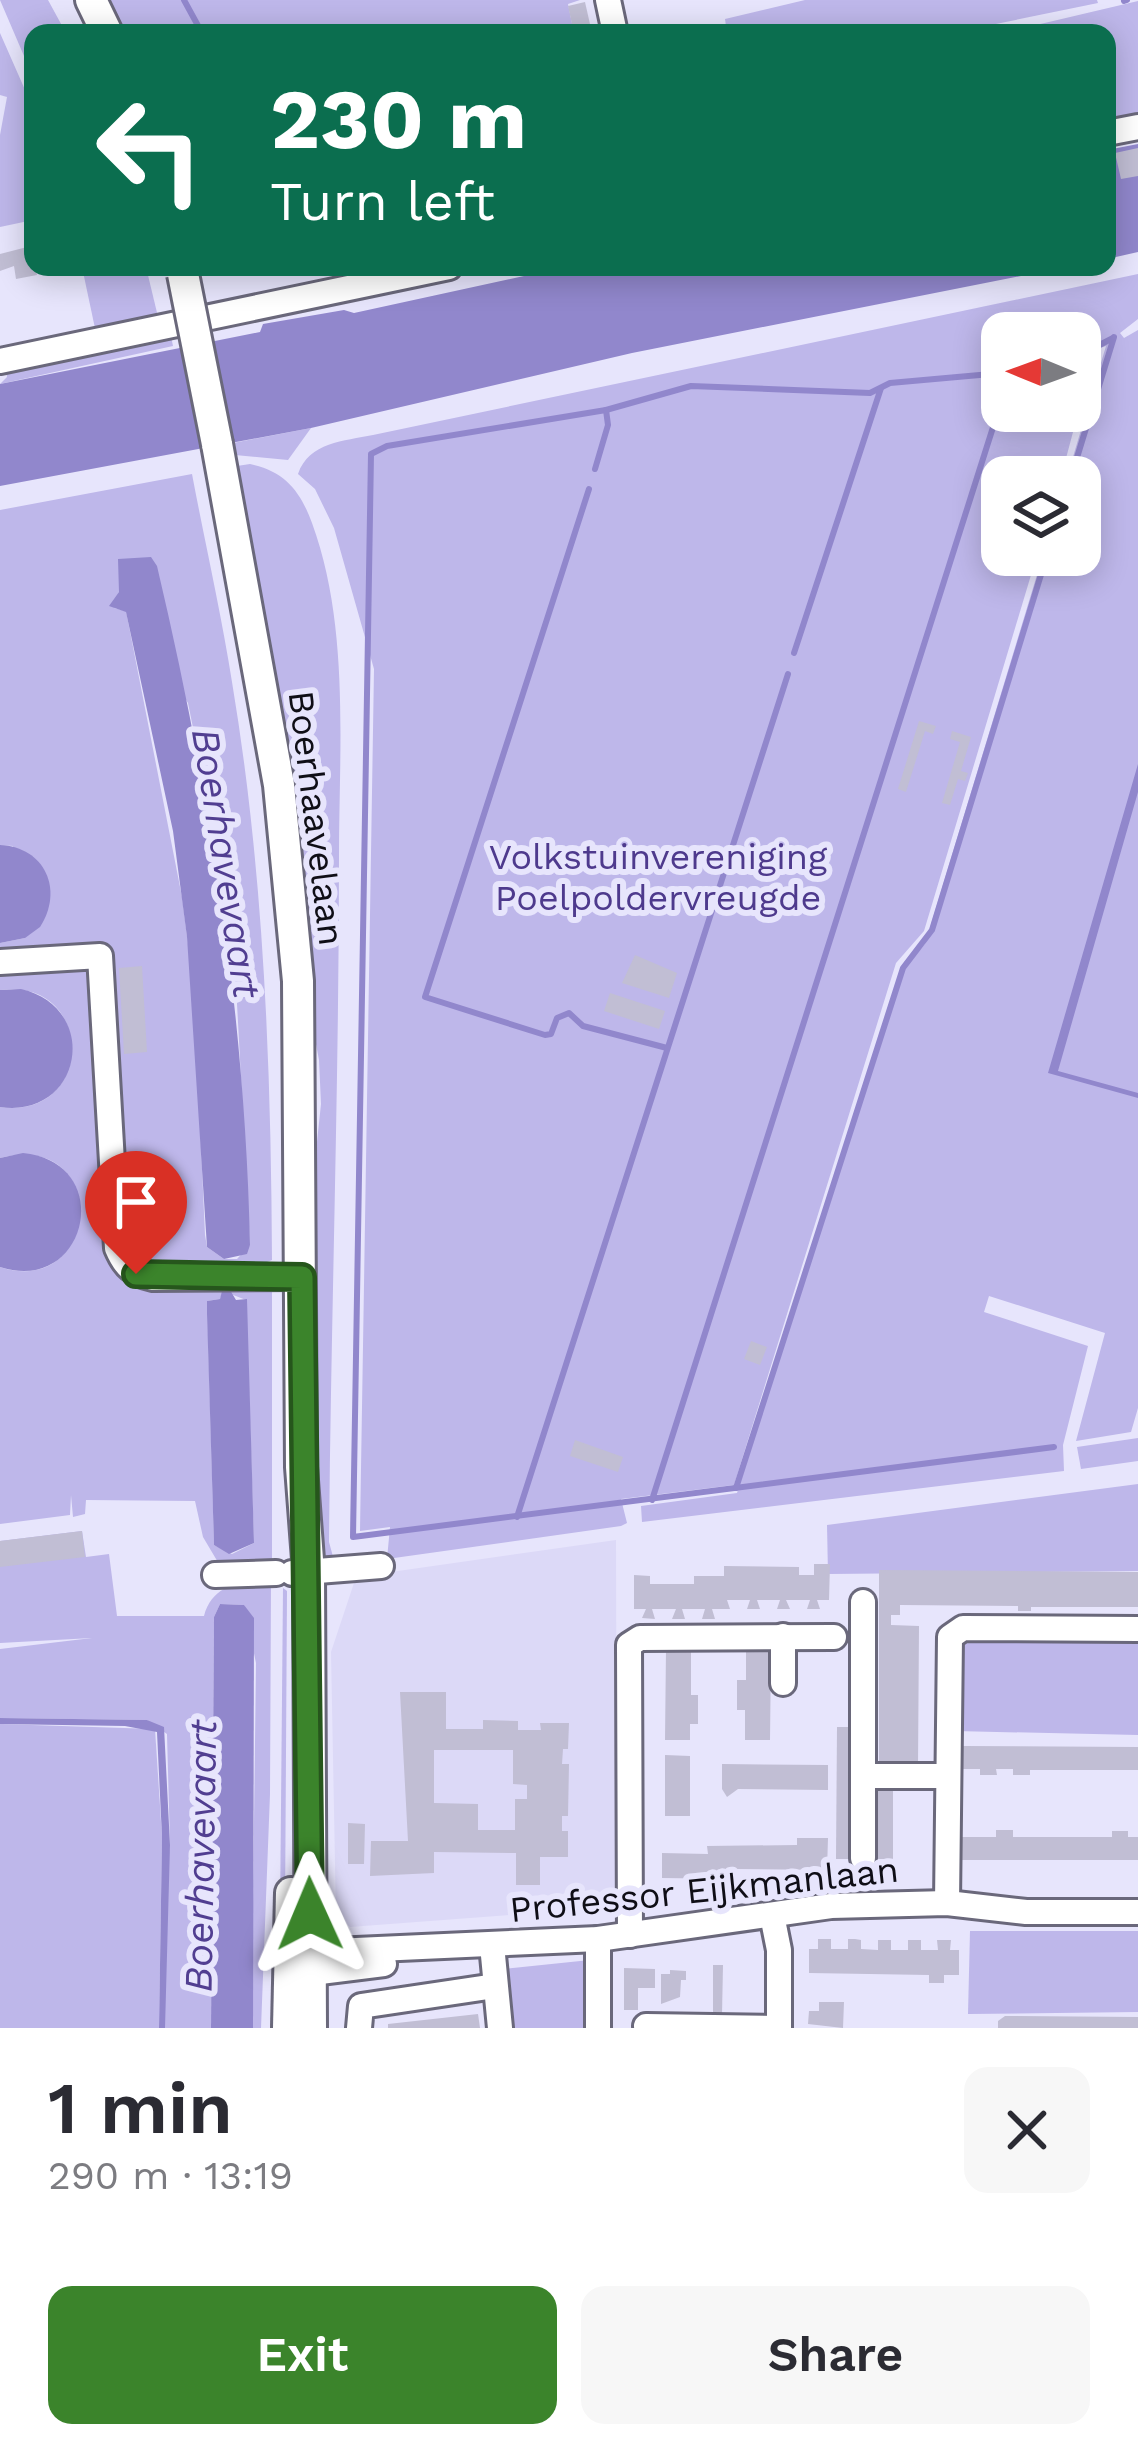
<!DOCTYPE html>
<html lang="en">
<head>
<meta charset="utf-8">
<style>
	body { margin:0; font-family:"Work Sans",sans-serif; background:#f7f7f7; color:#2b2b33; height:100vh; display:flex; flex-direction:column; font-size:45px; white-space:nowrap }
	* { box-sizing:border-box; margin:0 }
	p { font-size:39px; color:#7c7c81 }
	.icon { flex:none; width:66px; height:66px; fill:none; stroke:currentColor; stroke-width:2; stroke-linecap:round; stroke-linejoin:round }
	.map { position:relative; height:2028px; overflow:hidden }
	.panel { display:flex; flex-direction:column; background:#fff; flex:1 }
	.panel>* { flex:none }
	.guide { position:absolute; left:24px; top:24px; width:1092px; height:252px; border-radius:24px; box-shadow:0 6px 30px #0003; background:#0b6e4f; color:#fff; overflow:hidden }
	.needle { width:78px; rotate:271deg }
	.fabs { position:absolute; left:981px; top:312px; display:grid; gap:24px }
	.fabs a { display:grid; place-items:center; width:120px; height:120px; border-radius:24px; background:#fff; box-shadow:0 6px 30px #0003; font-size:60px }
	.pin { position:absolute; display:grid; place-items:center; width:102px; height:102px; color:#fff; margin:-123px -51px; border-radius:50% 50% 50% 0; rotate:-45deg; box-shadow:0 0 12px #0007 }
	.pin .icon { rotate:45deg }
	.me { position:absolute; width:132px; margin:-66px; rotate:359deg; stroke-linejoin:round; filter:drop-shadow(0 0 9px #0008) }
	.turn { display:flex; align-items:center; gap:42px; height:252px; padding:0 48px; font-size:54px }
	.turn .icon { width:156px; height:156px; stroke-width:2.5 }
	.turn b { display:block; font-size:84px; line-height:102px }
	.round { display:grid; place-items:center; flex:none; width:126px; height:126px; border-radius:24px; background:#f7f7f7 }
	.overview { display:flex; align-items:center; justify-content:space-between; height:204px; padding:0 48px }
	h1 { font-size:72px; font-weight:600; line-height:90px }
	.cta { display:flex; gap:24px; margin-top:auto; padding:24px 48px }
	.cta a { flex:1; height:138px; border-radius:24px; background:#3b842b; color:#fff; font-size:48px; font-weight:600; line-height:138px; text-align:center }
	.cta a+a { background:#f7f7f7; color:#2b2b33 }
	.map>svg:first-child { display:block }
	.built { fill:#dcd9f7 }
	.green { fill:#beb7ea; fill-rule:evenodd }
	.water { fill:#9187cc }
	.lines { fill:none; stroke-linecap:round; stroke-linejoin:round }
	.stream { stroke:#9187cc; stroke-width:6 }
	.building { fill:#c1bed4; fill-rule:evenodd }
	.minor-casing { stroke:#6a687b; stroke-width:30 }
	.major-casing { stroke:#6a687b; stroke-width:36 }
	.minor { stroke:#fff; stroke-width:24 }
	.major { stroke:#fff; stroke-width:30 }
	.major-bridge-casing { stroke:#6a687b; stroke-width:36; stroke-linecap:butt }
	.major-bridge { stroke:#fff; stroke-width:30 }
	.route-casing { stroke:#26561c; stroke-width:30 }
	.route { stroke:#3b842b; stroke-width:21 }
	.labels { text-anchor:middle; stroke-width:12; stroke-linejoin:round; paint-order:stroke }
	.street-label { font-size:36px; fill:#0f0e16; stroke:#e7e5fc }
	.park-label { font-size:36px; fill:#4e3a8d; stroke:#e7e5fc }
	.water-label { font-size:39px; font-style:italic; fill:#513e91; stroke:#e7e5fc }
</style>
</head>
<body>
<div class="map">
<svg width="1138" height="2028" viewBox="0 0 1138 2028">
	<rect width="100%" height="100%" fill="#e7e5fc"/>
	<path class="built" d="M 616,1540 L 617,1907 L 350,1927 L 336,1915 L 331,1652 L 356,1577 Z"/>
	<g class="green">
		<path d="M 0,0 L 48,0 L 66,33 L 33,33 L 33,77 Z"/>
		<path d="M 105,0 L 580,0 L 568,4 L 574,33 L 120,33 Z"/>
		<path d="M 805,0 L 1097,0 L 1098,3 L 952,33 L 727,33 L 725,19 Z"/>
		<path d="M 1138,1 L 1138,114 L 1107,121 L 1107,33 L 1002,33 Z"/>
		<path d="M 0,33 L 33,108 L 33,220 L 0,227 L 0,135 L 7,97 L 0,95 Z"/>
		<path d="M 82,267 L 146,267 L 159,321 L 96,333 Z"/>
		<path d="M 1138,274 L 1138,319 L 1120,333 L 1124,338 L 1138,330 L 1138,1408 L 1131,1432 L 1076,1441 L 1105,1333 L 989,1296 L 984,1312 L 1088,1346 L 1063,1445 L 1064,1471 L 642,1522 L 641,1506 L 737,1493 L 902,971 L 925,944 L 1043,555 L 1080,555 L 1080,477 L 1067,477 L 1106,346 L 1080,355 L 1080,333 L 1002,333 L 1002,411 L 1080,411 L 1080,362 L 1092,361 L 1061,477 L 1002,477 L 1002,555 L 1037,555 L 924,931 L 896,963 L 734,1485 L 621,1499 L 627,1523 L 621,1526 L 387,1559 L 390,1527 L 360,1531 L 374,669 L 334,528 L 315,489 L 298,474 C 309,442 344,441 373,435 Z"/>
		<path d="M 171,336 L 173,346 L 0,384 L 7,377 L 6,370 Z"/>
		<path d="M 311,428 L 288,460 L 235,455 L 233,443 Z"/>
		<path d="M 250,464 C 284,471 300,490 312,523 C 350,627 339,748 339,857 C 339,1085 331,1314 329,1542 L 335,1564 L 313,1556 L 314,1170 L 321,1104 L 319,1060 L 311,1018 L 296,817 L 237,466 Z"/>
		<path d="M 192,474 C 205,543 221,612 232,682 C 264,873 271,1066 272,1260 L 257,1266 L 150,1271 L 139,1266 L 124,1238 L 108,948 L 0,955 L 0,943 L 25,938 L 13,846 L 0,845 L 0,510 ZM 119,592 L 188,703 L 203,777 L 236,985 L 250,1245 L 237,1259 L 224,1259 L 207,1247 L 205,1235 L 194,992 L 182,897 L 126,611 L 114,608 Z"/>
		<path d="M 85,965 L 94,987 L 111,1262 L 272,1290 L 272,1566 L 219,1564 L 203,1537 L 195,1501 L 86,1500 L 85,1514 L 73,1517 L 71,1495 L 70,1515 L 0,1524 L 0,1267 C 100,1300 112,1129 0,1158 L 0,1107 C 95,1121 96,977 0,990 L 0,970 ZM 223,1291 L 246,1300 L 254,1543 L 232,1554 L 214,1545 L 207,1301 L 220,1299 Z"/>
		<path d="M 1138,1438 L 1138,1461 L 1081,1469 L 1077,1447 Z"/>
		<path d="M 1138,1484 L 1138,1571 L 828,1574 L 827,1525 Z"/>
		<path d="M 82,1531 L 86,1557 L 109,1554 L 117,1616 L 204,1616 C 213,1583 242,1582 271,1579 L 270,1794 L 261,2028 L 253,2028 L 252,1982 L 256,1663 L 244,1605 L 220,1604 L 214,1617 L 211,2028 L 165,2028 L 165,1883 L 170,1845 L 167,1734 L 147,1720 L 0,1718 L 0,1649 L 92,1638 L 0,1643 L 0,1541 Z"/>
		<path d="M 283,1588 L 287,1591 L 285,1914 L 280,1916 Z"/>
		<path d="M 1138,1635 L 1138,1735 L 955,1731 L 962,1640 Z"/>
		<path d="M 0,1724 L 155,1729 L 162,1837 L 159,2028 L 0,2028 Z"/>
		<path d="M 970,1931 L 1138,1931 L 1138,2012 L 968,2014 Z"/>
		<path d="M 590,1960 L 589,2028 L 508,2028 L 502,1969 Z"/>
	</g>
	<g class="water">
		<path d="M 1138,144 L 1138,252 L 1107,259 L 1107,150 Z"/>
		<path d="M 565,267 L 1066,267 L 632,353 L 311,428 L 0,486 L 0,384 L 260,332 L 263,324 L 344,310 L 354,313 Z"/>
		<path d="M 151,557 L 157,566 C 210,790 245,1014 250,1245 L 247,1254 L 224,1259 L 207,1247 L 187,937 L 173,831 L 126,612 L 109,606 L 119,592 L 118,559 Z"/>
		<path d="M 1138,764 L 1138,792 L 1058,1071 L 1138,1093 L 1138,1098 L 1048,1073 Z"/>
		<path d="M 0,845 C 45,847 64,890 40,927 L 25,938 L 0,943 Z"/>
		<path d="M 21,989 C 102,1008 82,1119 0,1107 L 0,990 Z"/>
		<path d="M 23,1153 C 117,1162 88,1296 0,1267 L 0,1158 Z"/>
		<path d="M 230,1290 L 236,1300 L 247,1299 L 254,1543 L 229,1554 L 214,1545 L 207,1314 L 207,1301 L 220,1299 L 222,1291 Z"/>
		<path d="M 220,1604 L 244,1605 L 254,1618 L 253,2028 L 211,2028 L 214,1617 Z"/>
		<path d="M 0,1718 L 147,1720 L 164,1727 L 170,1845 L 165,2028 L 159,2028 L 162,1837 L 157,1732 L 125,1726 L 0,1724 Z"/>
	</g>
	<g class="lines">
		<g class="stream">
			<path d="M 184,0 L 202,33"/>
			<path d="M 1124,1 L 1127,0"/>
			<path d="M 1080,355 L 1113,338"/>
			<path d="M 1002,373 L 890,383 L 870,393 L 691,386 L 606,410 L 387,446 L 371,454 L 353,1537 L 1054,1447"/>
			<path d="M 595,469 L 608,425 L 606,410"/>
			<path d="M 1071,477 L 1114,337"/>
			<path d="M 589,489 L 425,997 L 545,1035 L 551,1034 L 557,1018 L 569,1013 L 583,1026 L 667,1048"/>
			<path d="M 794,653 L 881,388"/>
			<path d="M 736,1488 L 903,968 L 932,930 L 1047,555"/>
			<path d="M 652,1500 L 1002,399"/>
			<path d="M 517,1517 L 788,674"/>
		</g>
	</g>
	<g class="building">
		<path d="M 585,2 L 592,33 L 574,33 L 568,6 Z"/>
		<path d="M 1138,148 L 1138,176 L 1121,179 L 1115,153 Z"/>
		<path d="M 31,246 L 37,275 L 16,279 L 14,266 L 0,271 L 0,254 Z"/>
		<path d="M 919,721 L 936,726 L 933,734 L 925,731 L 906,792 L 898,789 Z"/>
		<path d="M 952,731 L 971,737 L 961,771 L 968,773 L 965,781 L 958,779 L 950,805 L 942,803 L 960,742 L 950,739 Z"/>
		<path d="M 635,955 L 677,973 L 669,998 L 622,983 Z"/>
		<path d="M 142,966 L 147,1052 L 124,1054 L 119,968 Z"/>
		<path d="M 610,993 L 665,1011 L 659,1029 L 604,1011 Z"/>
		<path d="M 751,1341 L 767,1347 L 760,1365 L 744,1359 Z"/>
		<path d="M 575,1440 L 623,1457 L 618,1472 L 570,1456 Z"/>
		<path d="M 82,1531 L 85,1557 L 0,1567 L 0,1541 Z"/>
		<path d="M 814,1564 L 830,1564 L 829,1600 L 817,1600 L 820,1609 L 807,1609 L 810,1600 L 786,1600 L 790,1609 L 777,1609 L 780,1600 L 757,1600 L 760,1609 L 747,1609 L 750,1600 L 727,1600 L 730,1609 L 712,1609 L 715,1619 L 702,1619 L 705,1609 L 682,1609 L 685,1619 L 672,1619 L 676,1609 L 652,1609 L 655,1619 L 642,1618 L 646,1609 L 634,1609 L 634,1575 L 650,1576 L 650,1584 L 694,1584 L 694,1576 L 724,1576 L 724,1566 L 799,1567 L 799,1575 L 814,1575 Z"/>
		<path d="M 879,1570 L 1138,1572 L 1138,1607 L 1031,1607 L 1031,1611 L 1018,1611 L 1018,1606 L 900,1605 L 900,1615 L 891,1615 L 891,1625 L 919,1626 L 918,1766 L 879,1766 Z"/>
		<path d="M 666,1649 L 691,1649 L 691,1695 L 698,1695 L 698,1724 L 690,1724 L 690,1740 L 665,1740 Z"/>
		<path d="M 746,1650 L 771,1650 L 770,1740 L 745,1740 L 745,1710 L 737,1710 L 737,1680 L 746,1680 Z"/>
		<path d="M 400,1692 L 446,1692 L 446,1729 L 483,1729 L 483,1720 L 518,1721 L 518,1730 L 541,1730 L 540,1723 L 569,1723 L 568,1749 L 563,1749 L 562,1764 L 569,1764 L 568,1816 L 562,1816 L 562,1831 L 568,1831 L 568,1857 L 540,1857 L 540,1885 L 516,1885 L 516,1853 L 434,1852 L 434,1873 L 370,1876 L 371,1841 L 408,1841 ZM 434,1750 L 513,1750 L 513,1784 L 527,1785 L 527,1799 L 515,1799 L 515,1830 L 478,1830 L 478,1804 L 434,1803 Z"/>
		<path d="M 837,1727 L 853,1727 L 853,1859 L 836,1859 Z"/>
		<path d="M 963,1746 L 1138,1747 L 1138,1770 L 1030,1770 L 1030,1775 L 1013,1775 L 1013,1769 L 996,1769 L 997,1775 L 980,1775 L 980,1769 L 963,1769 Z"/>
		<path d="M 665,1755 L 690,1756 L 690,1816 L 665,1816 Z"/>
		<path d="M 722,1764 L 828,1765 L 828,1790 L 738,1789 L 727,1797 L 722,1789 Z"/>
		<rect x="876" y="1788" width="17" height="71"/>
		<path d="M 348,1823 L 365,1824 L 364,1864 L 348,1864 Z"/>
		<path d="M 996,1830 L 1013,1830 L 1013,1837 L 1112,1837 L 1112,1831 L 1128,1831 L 1128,1837 L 1138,1837 L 1138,1860 L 962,1860 L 962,1837 L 996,1837 Z"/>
		<path d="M 797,1838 L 828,1838 L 827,1870 L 737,1869 L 737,1879 L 662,1878 L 662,1853 L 708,1854 L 707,1846 L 797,1845 Z"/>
		<path d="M 818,1939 L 831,1939 L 831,1949 L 848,1949 L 848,1939 L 855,1939 L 861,1940 L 861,1949 L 878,1950 L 878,1940 L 891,1940 L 891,1950 L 908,1950 L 908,1940 L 921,1940 L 921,1950 L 938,1950 L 937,1940 L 951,1940 L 950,1950 L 959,1950 L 959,1975 L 944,1975 L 944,1983 L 929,1983 L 929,1975 L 809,1973 L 809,1949 L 818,1949 Z"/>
		<path d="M 713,1965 L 723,1965 L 722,2015 L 713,2015 Z"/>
		<path d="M 624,1968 L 655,1969 L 655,1988 L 638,1988 L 638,2010 L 624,2010 Z"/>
		<path d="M 670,1970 L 686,1971 L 686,1980 L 681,1980 L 680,1997 L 661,2004 L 661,1974 L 670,1974 Z"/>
		<path d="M 819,2002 L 844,2002 L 843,2028 L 808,2024 L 809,2011 L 819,2011 Z"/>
		<path d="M 478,2014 L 480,2028 L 388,2028 L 388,2024 Z"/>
		<path d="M 1005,2016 L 1138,2017 L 1138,2028 L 998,2028 L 998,2021 Z"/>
	</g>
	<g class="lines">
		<defs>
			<g id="minor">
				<path d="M 608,0 L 615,33"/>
				<path d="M 1107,133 L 1138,127"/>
				<path d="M 0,361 L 449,267"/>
				<path d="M 0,962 L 100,956 L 117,1248 C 125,1267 133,1274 153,1278 L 302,1277"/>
				<path d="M 292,1573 L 381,1566"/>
				<path d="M 215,1575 L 276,1573"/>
				<path d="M 863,1602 L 863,1858"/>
				<path d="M 783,1683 L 783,1636"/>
				<path d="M 863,1776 L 948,1776"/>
				<path d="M 947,1903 L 950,1637 L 963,1628 L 1138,1629"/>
				<path d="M 772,1915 L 779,1950 L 779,2028"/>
				<path d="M 630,1935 L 629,1645 L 640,1638 L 834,1637"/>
				<path d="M 492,1945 L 500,2028"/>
				<path d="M 294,1961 L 312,1952 L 598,1939 L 831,1906 L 947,1903 L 1026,1912 L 1138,1912"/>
				<path d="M 295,1966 L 312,1973 L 384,1964"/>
				<path d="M 646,2026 L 779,2028"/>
				<path d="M 359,2028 L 361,2006 L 495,1986"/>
				<path d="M 598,2028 L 598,1939"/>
			</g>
			<g id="major">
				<path d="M 91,0 L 107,33"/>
				<path d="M 217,444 L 279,785 L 298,981 L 301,1467 L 309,1573 L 311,2028"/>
				<path d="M 288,2028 L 291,1893"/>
			</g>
		</defs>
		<use href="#minor" class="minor-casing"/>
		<use href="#major" class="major-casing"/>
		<use href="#minor" class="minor"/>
		<use href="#major" class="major"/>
		<defs>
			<path id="major-bridge" d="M 183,274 L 217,444"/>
		</defs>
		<use href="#major-bridge" class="major-bridge-casing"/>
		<use href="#major-bridge" class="major-bridge"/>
	</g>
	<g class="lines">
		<defs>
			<path id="route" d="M 136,1274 L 302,1277 L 310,1914"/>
		</defs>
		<use href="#route" class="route-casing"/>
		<use href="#route" class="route"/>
	</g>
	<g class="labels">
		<g class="street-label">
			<text transform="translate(317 818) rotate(83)" y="13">Boerhaavelaan</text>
			<text transform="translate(704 1889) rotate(-6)" y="13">Professor Eijkmanlaan</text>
		</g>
		<g class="park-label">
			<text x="658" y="869">Volkstuinvereniging<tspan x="658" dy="41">Poelpoldervreugde</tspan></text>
		</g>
		<g class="water-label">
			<text transform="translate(227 863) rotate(81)" y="14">Boerhavevaart</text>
			<text transform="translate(200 1856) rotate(-89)" y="14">Boerhavevaart</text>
		</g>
	</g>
</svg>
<div class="fabs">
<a><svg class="needle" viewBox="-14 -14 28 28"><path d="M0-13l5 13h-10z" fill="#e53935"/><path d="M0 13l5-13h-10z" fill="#7c7c81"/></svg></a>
<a><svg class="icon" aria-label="layers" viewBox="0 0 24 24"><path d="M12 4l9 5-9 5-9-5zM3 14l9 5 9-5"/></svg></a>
</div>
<div class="pin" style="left:136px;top:1274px;background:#d93025"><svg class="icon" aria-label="arrive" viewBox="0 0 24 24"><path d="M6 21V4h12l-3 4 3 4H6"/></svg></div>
<svg class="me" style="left:310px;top:1914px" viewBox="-20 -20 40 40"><path d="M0-17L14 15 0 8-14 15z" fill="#3b842b" stroke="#fff" stroke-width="4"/></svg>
<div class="guide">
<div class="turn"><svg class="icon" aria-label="left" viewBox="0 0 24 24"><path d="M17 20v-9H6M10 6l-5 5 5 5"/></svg><div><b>230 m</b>Turn left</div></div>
</div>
</div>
<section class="panel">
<div class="overview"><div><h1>1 min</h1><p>290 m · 13:19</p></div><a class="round"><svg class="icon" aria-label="close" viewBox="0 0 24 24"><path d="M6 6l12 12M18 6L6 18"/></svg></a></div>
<div class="cta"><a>Exit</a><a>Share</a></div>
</section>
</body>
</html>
